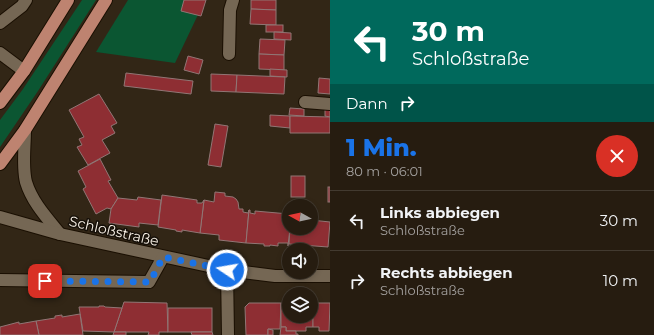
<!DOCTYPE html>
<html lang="de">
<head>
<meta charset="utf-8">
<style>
	body { margin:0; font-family:Montserrat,sans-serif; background:#32291e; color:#f1f3f6; height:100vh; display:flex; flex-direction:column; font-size:15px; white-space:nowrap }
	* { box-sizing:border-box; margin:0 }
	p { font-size:13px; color:#a4a19f }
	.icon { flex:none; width:22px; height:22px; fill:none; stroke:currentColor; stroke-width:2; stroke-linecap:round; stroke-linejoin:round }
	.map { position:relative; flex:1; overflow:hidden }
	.panel { display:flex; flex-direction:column; background:#261c10; width:324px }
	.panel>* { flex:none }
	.banner { background:#00695c; color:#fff; overflow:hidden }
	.needle { width:26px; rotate:278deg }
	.controls { position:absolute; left:282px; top:199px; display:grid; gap:8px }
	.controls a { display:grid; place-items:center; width:36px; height:36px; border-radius:50%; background:#261c10; box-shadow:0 2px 6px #0003,0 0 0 1px #423a30; font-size:20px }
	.pin { position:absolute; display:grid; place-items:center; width:34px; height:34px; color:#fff; margin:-17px; border-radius:8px; box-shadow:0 2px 6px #0006 }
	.me { position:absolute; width:44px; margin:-22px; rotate:282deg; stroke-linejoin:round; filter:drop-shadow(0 0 3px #0008) }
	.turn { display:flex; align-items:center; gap:14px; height:84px; padding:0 16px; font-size:18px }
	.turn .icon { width:52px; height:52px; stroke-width:2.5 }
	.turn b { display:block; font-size:28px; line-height:34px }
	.then { display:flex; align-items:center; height:38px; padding:0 16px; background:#0003; gap:8px; font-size:15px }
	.round { display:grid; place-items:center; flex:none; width:42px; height:42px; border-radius:21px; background:#32291e }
	.overview { display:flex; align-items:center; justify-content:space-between; height:68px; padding:0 16px }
	h1 { font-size:24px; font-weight:800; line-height:30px; color:#1a73e8 }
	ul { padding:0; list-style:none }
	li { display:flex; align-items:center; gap:12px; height:60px; padding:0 16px; border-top:1px solid #423a30 }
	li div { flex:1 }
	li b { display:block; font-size:15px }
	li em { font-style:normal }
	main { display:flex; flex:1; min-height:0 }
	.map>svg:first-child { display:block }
	.green { fill:#0b5632 }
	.building { fill:#8e2e33; stroke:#917675 }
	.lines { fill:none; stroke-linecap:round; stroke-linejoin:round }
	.minor-casing { stroke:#1a0f02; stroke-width:14 }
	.major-casing { stroke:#1a0f02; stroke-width:14 }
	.minor { stroke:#756754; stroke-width:12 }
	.major { stroke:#be8370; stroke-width:12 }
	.route { stroke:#1a73e8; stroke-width:7; stroke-dasharray:0 12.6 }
	.labels { text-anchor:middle; stroke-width:3; stroke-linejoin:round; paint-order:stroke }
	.street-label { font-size:14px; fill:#f9f1e6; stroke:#161009 }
</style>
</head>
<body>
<main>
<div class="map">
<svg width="330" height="335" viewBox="0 0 330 335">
	<rect width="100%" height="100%" fill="#322616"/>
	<g class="green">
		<path d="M 82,0 L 96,0 L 38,91 L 0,147 L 0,120 L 23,89 Z"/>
		<path d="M 128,0 L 205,0 L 175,63 L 96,52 Z"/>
	</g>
	<g class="building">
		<path d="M 184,0 L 206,0 L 201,16 L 181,11 Z"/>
		<path d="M 251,0 L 276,0 L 276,10 L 251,9 Z"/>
		<path d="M 251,9 L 276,10 L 276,25 L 250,24 Z"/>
		<rect x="266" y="25" width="17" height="7"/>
		<path d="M 274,32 L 291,33 L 291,40 L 274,39 Z"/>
		<path d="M 260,39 L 285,40 L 284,55 L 259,54 Z"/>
		<path d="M 259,54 L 284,55 L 284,70 L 259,69 Z"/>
		<path d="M 188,56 L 203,60 L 199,74 L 184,70 Z"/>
		<path d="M 270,69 L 287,70 L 287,77 L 270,76 Z"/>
		<path d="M 126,73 L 193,81 L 191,94 L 124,86 Z"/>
		<path d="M 211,74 L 237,75 L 236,92 L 211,91 Z"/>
		<path d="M 237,75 L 285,77 L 284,94 L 236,92 Z"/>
		<path d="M 319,78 L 330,79 L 330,94 L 318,93 Z"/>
		<path d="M 99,94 L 117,123 L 111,126 L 115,133 L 102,140 L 110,153 L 88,165 L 77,147 L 82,145 L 79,139 L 84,137 L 69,110 Z"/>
		<path d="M 290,108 L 304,109 L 304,116 L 289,115 Z"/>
		<path d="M 325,109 L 330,109 L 330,117 L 325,116 Z"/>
		<path d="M 270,115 L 290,116 L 290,128 L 270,126 Z"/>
		<path d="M 290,116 L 330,117 L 330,133 L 290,133 Z"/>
		<path d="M 215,124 L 228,126 L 221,167 L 208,165 Z"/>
		<path d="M 100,159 L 111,180 L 108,181 L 118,198 L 111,209 L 107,208 L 96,214 L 83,189 L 86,187 L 78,171 Z"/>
		<rect x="291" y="176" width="14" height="21"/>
		<rect x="328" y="187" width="2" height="15"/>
		<path d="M 215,192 L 225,193 L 225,196 L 233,197 L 236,199 L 238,202 L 239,209 L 243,209 L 243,212 L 248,213 L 249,210 L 246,243 L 219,240 L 219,235 L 200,233 L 204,200 L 214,202 Z"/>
		<path d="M 162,195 L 197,200 L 197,203 L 202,203 L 204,200 L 200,233 L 182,230 L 182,232 L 176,231 L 176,230 L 158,227 Z"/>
		<path d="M 138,197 L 161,200 L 158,225 L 139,223 L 139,227 L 109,223 L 111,209 L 118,198 L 137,200 Z"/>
		<path d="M 249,210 L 250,210 L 250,213 L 255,214 L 255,211 L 289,214 L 289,228 L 290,228 L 288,246 L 288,243 L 278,243 L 278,246 L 270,245 L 270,246 L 264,246 L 264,244 L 246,243 Z"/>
		<path d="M 311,220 L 330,222 L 328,247 L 289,244 L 290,228 L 311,228 Z"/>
		<path d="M 124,302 L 167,303 L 168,332 L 159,332 L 159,335 L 148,335 L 149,332 L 114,332 Z"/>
		<path d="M 249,303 L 281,303 L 280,329 L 268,329 L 268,335 L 246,335 L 245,307 Z"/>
		<path d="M 281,303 L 289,303 L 289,316 L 311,316 L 311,303 L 313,303 L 313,327 L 306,327 L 306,331 L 286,331 L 286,327 L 281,327 Z"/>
		<path d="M 313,303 L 330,303 L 329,331 L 319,331 L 319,327 L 313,327 Z"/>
		<path d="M 99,306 L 104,306 L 105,307 L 122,308 L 114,332 L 83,331 L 79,307 L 99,307 Z"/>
		<rect x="168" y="308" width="44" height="24"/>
		<path d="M 80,314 L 83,335 L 39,335 L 36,321 L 55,318 L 55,316 L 62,315 L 62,317 Z"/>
		<path d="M 36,321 L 39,335 L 0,335 L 0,327 L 19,322 L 19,324 Z"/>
		<path d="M 281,327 L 286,327 L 286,331 L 296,331 L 296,334 L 298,334 L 298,335 L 280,335 Z"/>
		<path d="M 268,329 L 273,330 L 273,335 L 268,335 Z"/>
		<path d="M 114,332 L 126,332 L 126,335 L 113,335 Z"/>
		<path d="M 191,332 L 212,332 L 213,335 L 192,335 Z"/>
	</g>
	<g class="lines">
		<defs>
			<g id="minor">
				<path d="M 0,23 L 22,6 L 26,0"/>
				<path d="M 0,53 L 24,71"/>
				<path d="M 229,54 L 230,10 L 233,0"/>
				<path d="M 305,102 L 330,104"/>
				<path d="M 25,130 C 25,147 22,166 26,182 C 32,202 47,218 60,234"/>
				<path d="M 0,217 L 60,234 L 227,270 L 275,276 L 330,276"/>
				<path d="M 227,270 L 228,335"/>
				<path d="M 0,280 L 149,282 L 163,257"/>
			</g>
			<g id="major">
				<path d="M 0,103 L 24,71 L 68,0"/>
				<path d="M 0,164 L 25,130 L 106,0"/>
			</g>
		</defs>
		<use href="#minor" class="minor-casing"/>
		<use href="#major" class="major-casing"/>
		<use href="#minor" class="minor"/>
		<use href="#major" class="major"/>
	</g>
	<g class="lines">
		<path class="route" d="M 45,281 L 150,282 L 163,257 L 227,270"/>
	</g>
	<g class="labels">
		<g class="street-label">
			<text transform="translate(114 231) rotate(13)" y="5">Schloßstraße</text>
		</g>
	</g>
</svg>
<div class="controls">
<a><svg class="needle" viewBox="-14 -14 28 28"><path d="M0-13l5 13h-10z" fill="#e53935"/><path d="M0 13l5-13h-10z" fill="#a4a19f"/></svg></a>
<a><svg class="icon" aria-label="sound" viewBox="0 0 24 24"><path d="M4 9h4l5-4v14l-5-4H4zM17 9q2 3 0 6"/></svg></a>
<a><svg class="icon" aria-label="layers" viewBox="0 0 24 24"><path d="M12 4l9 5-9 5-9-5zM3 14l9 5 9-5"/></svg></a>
</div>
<div class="pin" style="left:45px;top:281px;background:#d93025"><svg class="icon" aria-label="arrive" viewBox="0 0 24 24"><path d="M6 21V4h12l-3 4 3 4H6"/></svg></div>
<svg class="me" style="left:227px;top:270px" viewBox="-20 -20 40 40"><circle r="17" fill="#1a73e8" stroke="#fff" stroke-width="3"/><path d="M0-11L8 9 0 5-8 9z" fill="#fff"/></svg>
</div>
<section class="panel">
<div class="banner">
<div class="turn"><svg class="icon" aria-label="left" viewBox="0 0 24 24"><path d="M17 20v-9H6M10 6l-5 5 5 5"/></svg><div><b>30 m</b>Schloßstraße</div></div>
<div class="then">Dann<svg class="icon" aria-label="right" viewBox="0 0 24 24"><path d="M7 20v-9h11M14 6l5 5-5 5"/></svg></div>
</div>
<div class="overview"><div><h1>1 Min.</h1><p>80 m · 06:01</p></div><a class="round" style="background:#d93025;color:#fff"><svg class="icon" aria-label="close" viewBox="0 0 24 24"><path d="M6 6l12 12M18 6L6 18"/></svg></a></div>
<ul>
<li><svg class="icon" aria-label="left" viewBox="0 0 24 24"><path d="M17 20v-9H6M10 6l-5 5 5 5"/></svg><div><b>Links abbiegen</b><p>Schloßstraße</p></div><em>30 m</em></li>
<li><svg class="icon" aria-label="right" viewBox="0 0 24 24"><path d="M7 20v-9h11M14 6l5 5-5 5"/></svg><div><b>Rechts abbiegen</b><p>Schloßstraße</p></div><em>10 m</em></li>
</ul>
</section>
</main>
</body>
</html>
